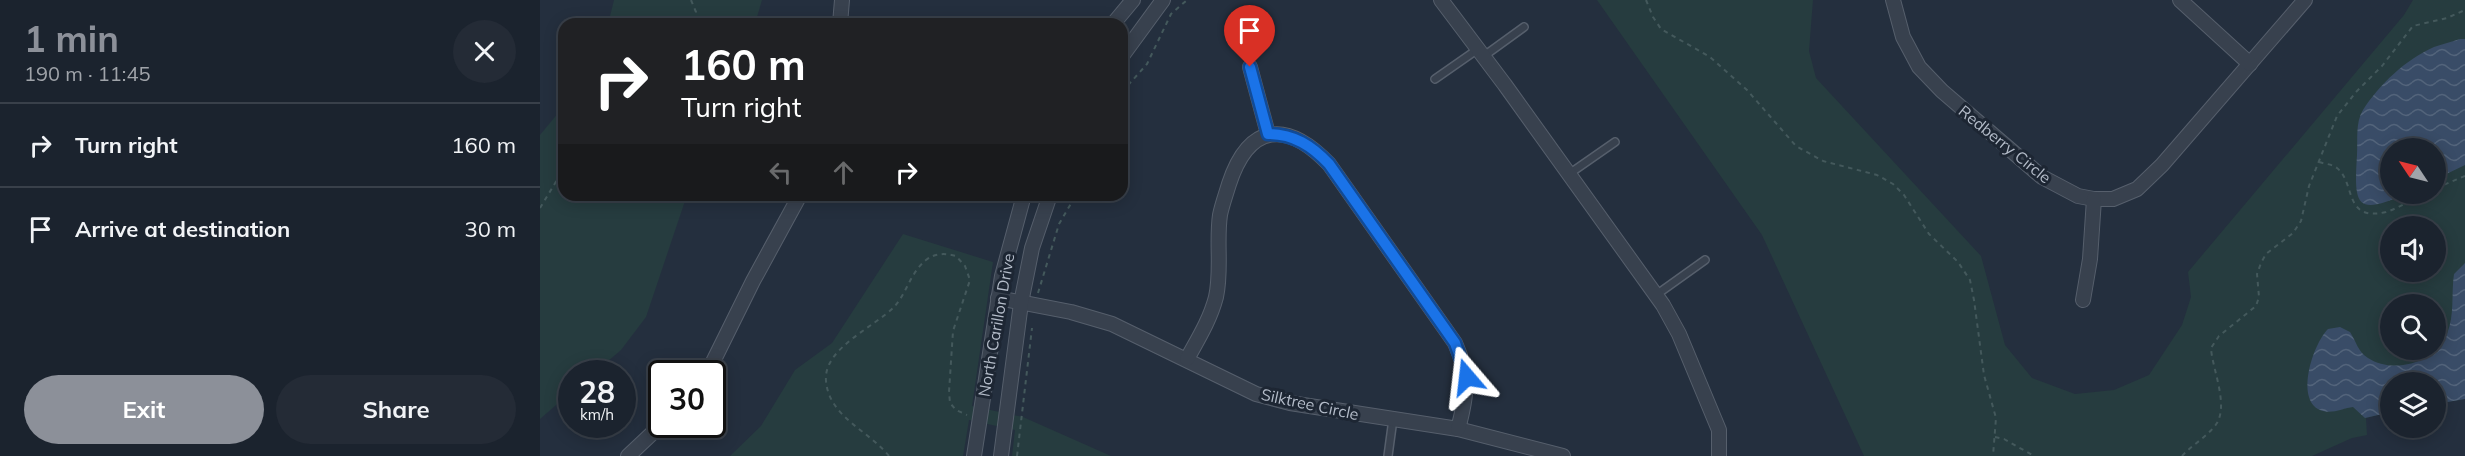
<!DOCTYPE html>
<html lang="en">
<head>
<meta charset="utf-8">
<style>
	body { margin:0; font-family:Mulish,sans-serif; background:#242b36; color:#f1f3f6; height:100vh; display:flex; flex-direction:column; font-size:22px; white-space:nowrap }
	* { box-sizing:border-box; margin:0 }
	p { font-size:20px; color:#a0a4aa }
	.icon { flex:none; width:33px; height:33px; fill:none; stroke:currentColor; stroke-width:2; stroke-linecap:round; stroke-linejoin:round }
	.map { position:relative; flex:1; overflow:hidden }
	.side { display:flex; flex-direction:column; background:#1b232e; width:540px }
	.side>* { flex:none }
	.top-card { position:absolute; left:18px; top:18px; width:570px; height:183px; border-radius:18px; box-shadow:0 3px 15px #0003,0 0 0 2px #39404a; background:#202124; color:#fff; overflow:hidden }
	.needle { width:39px; rotate:305deg }
	.fabs { position:absolute; left:1840px; top:138px; display:grid; gap:12px }
	.fabs a { display:grid; place-items:center; width:66px; height:66px; border-radius:50%; background:#1b232e; box-shadow:0 3px 15px #0003,0 0 0 2px #39404a; font-size:30px }
	.speed { position:absolute; left:18px; top:360px; display:flex; gap:12px; font-size:30px; font-weight:700; text-align:center }
	.speed>* { display:grid; place-content:center; width:78px; height:78px; border-radius:50%; background:#1b232e; box-shadow:0 3px 15px #0003,0 0 0 2px #39404a; line-height:1 }
	.speed small { font-size:15px; font-weight:400 }
	.speed .limit { border:3px solid #111; border-radius:9px; background:#fff; color:#111 }
	.pin { position:absolute; display:grid; place-items:center; width:51px; height:51px; color:#fff; margin:-62px -26px; border-radius:50% 50% 50% 0; rotate:-45deg; box-shadow:0 0 6px #0007 }
	.pin .icon { rotate:45deg }
	.me { position:absolute; width:66px; margin:-33px; rotate:343deg; stroke-linejoin:round; filter:drop-shadow(0 0 4px #0008) }
	.turn { display:flex; align-items:center; gap:21px; height:126px; padding:0 24px; font-size:27px }
	.turn .icon { width:78px; height:78px; stroke-width:2.5 }
	.turn b { display:block; font-size:42px; line-height:51px }
	.lanes { display:flex; align-items:center; height:57px; padding:0 24px; background:#0003; justify-content:center; gap:30px; direction:ltr }
	.lanes .off { opacity:.35 }
	.round { display:grid; place-items:center; flex:none; width:63px; height:63px; border-radius:32px; background:#242b36 }
	.head { display:flex; align-items:center; justify-content:space-between; height:102px; padding:0 24px }
	h1 { font-size:36px; font-weight:700; line-height:45px; color:#8c9099 }
	.cta { display:flex; gap:12px; margin-top:auto; padding:12px 24px }
	.cta a { flex:1; height:69px; border-radius:36px; background:#8c9099; color:#fff; font-size:24px; font-weight:700; line-height:69px; text-align:center }
	.cta a+a { background:#242b36; color:#f1f3f6 }
	ul { padding:0; list-style:none }
	li { display:flex; align-items:center; gap:18px; height:84px; padding:0 24px; border-top:2px solid #39404a }
	li div { flex:1 }
	li b { display:block; font-size:22px }
	li em { font-style:normal }
	main { display:flex; flex:1; min-height:0 }
	.map>svg:first-child { display:block }
	.grass { fill:#263c3f; fill-rule:evenodd }
	.water { fill:url(#water-waves) }
	.lines { fill:none; stroke-linecap:round; stroke-linejoin:round }
	.service-casing { stroke:#565f6c; stroke-width:10 }
	.minor-casing { stroke:#565f6c; stroke-width:16 }
	.path { stroke:#44595c; stroke-width:2; stroke-dasharray:4.5 4.5; stroke-linecap:butt }
	.service { stroke:#38414e; stroke-width:7 }
	.minor { stroke:#38414e; stroke-width:14 }
	.route-casing { stroke:#114b97; stroke-width:15 }
	.route { stroke:#1a73e8; stroke-width:10 }
	.labels { text-anchor:middle; stroke-width:6; stroke-linejoin:round; paint-order:stroke }
	.street-label { font-size:16px; fill:#b4bcc9; stroke:#1d2633 }
</style>
</head>
<body>
<main>
<section class="side">
<div class="head"><div><h1>1 min</h1><p>190 m · 11:45</p></div><a class="round"><svg class="icon" aria-label="close" viewBox="0 0 24 24"><path d="M6 6l12 12M18 6L6 18"/></svg></a></div>
<ul>
<li><svg class="icon" aria-label="right" viewBox="0 0 24 24"><path d="M7 20v-9h11M14 6l5 5-5 5"/></svg><div><b>Turn right</b></div><em>160 m</em></li>
<li><svg class="icon" aria-label="arrive" viewBox="0 0 24 24"><path d="M6 21V4h12l-3 4 3 4H6"/></svg><div><b>Arrive at destination</b></div><em>30 m</em></li>
</ul>
<div class="cta"><a>Exit</a><a>Share</a></div>
</section>
<div class="map">
<svg width="1925" height="456" viewBox="0 0 1925 456">
	<defs>
		<pattern id="water-waves" width="16" height="10" patternUnits="userSpaceOnUse" patternTransform="scale(1.5)"><rect width="16" height="10" fill="#394c67"/><path d="M0 5q4-4 8 0t8 0" fill="none" stroke="#53647b"/></pattern>
	</defs>
	<rect width="100%" height="100%" fill="#242f3e"/>
	<g class="grass">
		<path d="M 74,0 L 222,0 L 215,24 L 68,24 Z"/>
		<path d="M 1057,0 L 1273,0 L 1269,51 L 1276,78 L 1441,256 L 1465,345 L 1492,378 L 1535,394 L 1574,390 L 1609,375 L 1642,325 L 1651,297 L 1648,272 L 1864,15 L 1873,0 L 1925,0 L 1925,399 L 1896,404 L 1896,382 L 1851,382 L 1851,412 L 1826,418 L 1827,435 L 1812,438 L 1772,456 L 1324,456 L 1222,235 ZM 1851,148 L 1896,148 L 1896,194 L 1851,194 ZM 1851,226 L 1896,226 L 1896,272 L 1851,272 ZM 1851,304 L 1896,304 L 1896,350 L 1851,350 Z"/>
		<path d="M 24,106 L 24,195 L 147,195 L 106,317 L 81,350 L 54,373 L 32,374 L 31,392 L 0,419 L 0,135 Z"/>
		<path d="M 363,234 L 453,262 L 432,406 L 483,417 L 571,456 L 472,456 L 475,430 L 429,420 L 423,456 L 190,456 L 221,426 L 255,370 L 292,343 Z"/>
	</g>
	<g class="water">
		<path d="M 1920,39 L 1925,39 L 1925,165 L 1896,179 L 1896,148 L 1851,148 L 1851,194 L 1865,194 C 1815,217 1814,204 1817,155 C 1818,141 1815,123 1823,110 C 1839,85 1866,59 1894,47 C 1902,44 1912,42 1920,39 Z"/>
		<path d="M 1925,263 L 1925,399 L 1896,404 L 1896,382 L 1851,382 L 1851,412 L 1825,418 L 1813,407 C 1803,408 1791,415 1780,410 C 1755,399 1773,344 1788,329 L 1800,327 L 1810,332 C 1816,341 1818,352 1828,358 C 1854,375 1896,362 1907,334 C 1915,314 1911,294 1914,274 Z"/>
	</g>
	<g class="lines">
		<defs>
			<g id="service">
				<path d="M 944,56 L 984,27"/>
				<path d="M 895,79 L 938,49"/>
				<path d="M 1029,174 L 1075,142"/>
				<path d="M 1116,295 L 1165,260"/>
				<path d="M 848,456 L 853,419"/>
			</g>
			<g id="minor">
				<path d="M 901,0 L 965,85 L 1123,305 L 1139,334 L 1179,430 L 1179,456"/>
				<path d="M 1353,0 L 1363,37 L 1379,67 L 1402,91 L 1502,177 L 1538,196 L 1554,199 L 1573,199 L 1597,189 L 1622,165 L 1765,0"/>
				<path d="M 1640,0 L 1710,64"/>
				<path d="M 300,24 L 302,0"/>
				<path d="M 573,24 L 593,0"/>
				<path d="M 582,56 L 623,0"/>
				<path d="M 710,67 L 728,134"/>
				<path d="M 458,298 L 531,312 L 572,324 L 716,394 L 750,403 L 918,429 L 1023,456"/>
				<path d="M 1543,300 L 1550,259 L 1554,199"/>
				<path d="M 647,359 C 658,339 670,320 676,297 C 682,270 676,242 680,215 C 682,205 686,194 689,184 C 709,123 747,120 789,164 L 915,343 C 930,376 927,395 918,429"/>
				<path d="M 167,374 L 213,281 L 260,195"/>
				<path d="M 88,456 L 122,424"/>
				<path d="M 434,456 L 462,276 L 484,195"/>
				<path d="M 461,456 L 481,303 L 492,248 L 510,195"/>
			</g>
		</defs>
		<use href="#service" class="service-casing"/>
		<use href="#minor" class="minor-casing"/>
		<g class="path">
			<path d="M 151,0 L 156,12 L 155,24"/>
			<path d="M 1106,0 L 1113,17 L 1121,29 L 1170,57 L 1207,90 L 1256,146 L 1283,161 L 1337,175 L 1353,184 L 1364,195 L 1389,234 L 1418,262 L 1430,280 L 1434,300 L 1444,375 L 1456,418 L 1453,456"/>
			<path d="M 582,92 L 607,64 L 631,14 L 647,0"/>
			<path d="M 1779,162 C 1785,164 1792,164 1797,168 C 1816,183 1803,222 1846,212 C 1859,208 1872,199 1885,194"/>
			<path d="M 1896,188 L 1925,176"/>
			<path d="M 0,208 L 17,180 L 24,176"/>
			<path d="M 498,293 L 519,224 L 536,195"/>
			<path d="M 1455,437 L 1464,439 L 1494,456"/>
			<path d="M 349,456 C 328,430 289,417 286,381 C 283,348 335,327 355,306 C 367,292 371,272 386,260 C 395,253 405,253 416,256 L 425,266 L 430,280 L 413,331 L 409,392 L 410,403 L 416,410 L 427,415"/>
			<path d="M 477,456 L 492,328"/>
			<path d="M 1642,456 C 1652,445 1665,438 1674,427 C 1691,409 1672,369 1671,348 L 1679,336 L 1716,306 L 1719,297 L 1717,274 L 1721,263 L 1726,254 L 1753,233 L 1761,221 L 1769,186 L 1797,116 L 1816,92 L 1842,66 L 1873,26 L 1907,18 L 1925,10"/>
		</g>
		<use href="#service" class="service"/>
		<use href="#minor" class="minor"/>
	</g>
	<g class="lines">
		<defs>
			<path id="route" d="M 710,67 L 728,134 C 754,134 772,146 789,164 L 915,343 L 927,377"/>
		</defs>
		<use href="#route" class="route-casing"/>
		<use href="#route" class="route"/>
	</g>
	<g class="labels">
		<g class="street-label">
			<text transform="translate(1465 144) rotate(39)" y="6">Redberry Circle</text>
			<text transform="translate(456 325) rotate(-80)" y="6">North Carillon Drive</text>
			<text transform="translate(770 404) rotate(12)" y="6">Silktree Circle</text>
		</g>
	</g>
</svg>
<div class="fabs">
<a><svg class="needle" viewBox="-14 -14 28 28"><path d="M0-13l5 13h-10z" fill="#e53935"/><path d="M0 13l5-13h-10z" fill="#a0a4aa"/></svg></a>
<a><svg class="icon" aria-label="sound" viewBox="0 0 24 24"><path d="M4 9h4l5-4v14l-5-4H4zM17 9q2 3 0 6"/></svg></a>
<a><svg class="icon" aria-label="search" viewBox="0 0 24 24"><circle cx="10" cy="10" r="6"/><path d="M15 15l6 6"/></svg></a>
<a><svg class="icon" aria-label="layers" viewBox="0 0 24 24"><path d="M12 4l9 5-9 5-9-5zM3 14l9 5 9-5"/></svg></a>
</div>
<div class="speed"><div>28<small>km/h</small></div><div class="limit">30</div></div>
<div class="pin" style="left:710px;top:67px;background:#d93025"><svg class="icon" aria-label="arrive" viewBox="0 0 24 24"><path d="M6 21V4h12l-3 4 3 4H6"/></svg></div>
<svg class="me" style="left:927px;top:377px" viewBox="-20 -20 40 40"><path d="M0-17L14 15 0 8-14 15z" fill="#1a73e8" stroke="#fff" stroke-width="4"/></svg>
<div class="top-card">
<div class="turn"><svg class="icon" aria-label="right" viewBox="0 0 24 24"><path d="M7 20v-9h11M14 6l5 5-5 5"/></svg><div><b>160 m</b>Turn right</div></div>
<div class="lanes"><svg class="icon off" aria-label="left" viewBox="0 0 24 24"><path d="M17 20v-9H6M10 6l-5 5 5 5"/></svg><svg class="icon off" aria-label="ahead" viewBox="0 0 24 24"><path d="M12 20V5M6 11l6-6 6 6"/></svg><svg class="icon" aria-label="right" viewBox="0 0 24 24"><path d="M7 20v-9h11M14 6l5 5-5 5"/></svg></div>
</div>
</div>
</main>
</body>
</html>
